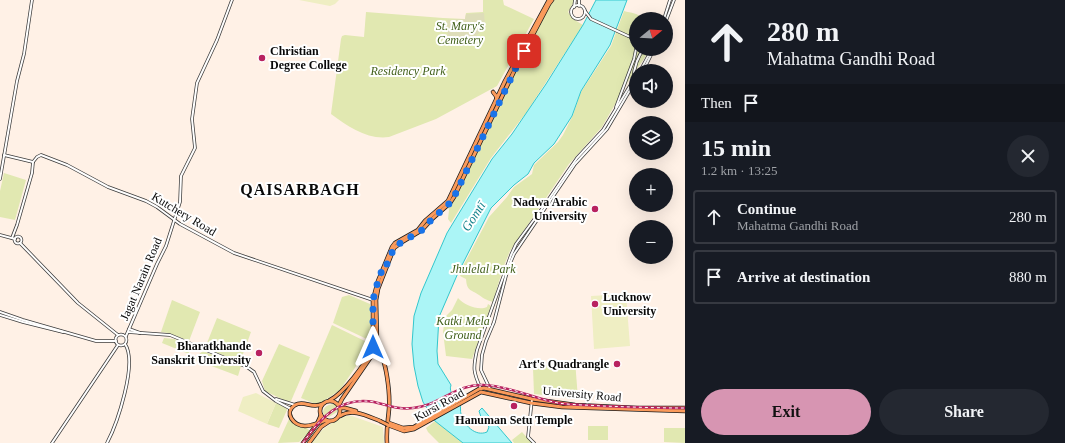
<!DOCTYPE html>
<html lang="en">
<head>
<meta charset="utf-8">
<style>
	body { margin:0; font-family:Georgia,serif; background:#242831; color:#f1f3f6; height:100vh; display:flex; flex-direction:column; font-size:15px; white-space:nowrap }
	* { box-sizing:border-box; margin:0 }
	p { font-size:13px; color:#9ea1a6 }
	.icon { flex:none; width:22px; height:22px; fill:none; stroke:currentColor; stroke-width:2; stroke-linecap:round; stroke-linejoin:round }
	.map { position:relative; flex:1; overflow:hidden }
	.panel { display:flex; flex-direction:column; background:#171b24; width:380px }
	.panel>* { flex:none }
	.hud { background:#171b24; color:#f1f3f6; overflow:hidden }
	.needle { width:26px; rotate:72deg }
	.fabs { position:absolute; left:629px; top:12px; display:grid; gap:8px }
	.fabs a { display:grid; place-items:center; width:44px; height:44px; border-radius:50%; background:#171b24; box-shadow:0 4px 16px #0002; font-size:20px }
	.pin { position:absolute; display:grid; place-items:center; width:34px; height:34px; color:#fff; margin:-17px; border-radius:8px; box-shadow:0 2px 6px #0006 }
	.me { position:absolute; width:44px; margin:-22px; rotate:0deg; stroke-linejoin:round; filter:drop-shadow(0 0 3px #0008) }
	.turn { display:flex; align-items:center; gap:14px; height:84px; padding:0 16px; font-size:18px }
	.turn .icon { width:52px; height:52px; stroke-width:2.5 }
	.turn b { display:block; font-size:28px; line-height:34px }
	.then { display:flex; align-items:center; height:38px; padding:0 16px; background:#0003; gap:8px; font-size:15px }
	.round { display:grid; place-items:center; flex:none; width:42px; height:42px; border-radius:21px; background:#242831 }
	.overview { display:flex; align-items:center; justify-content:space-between; height:68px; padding:0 16px }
	h1 { font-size:24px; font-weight:800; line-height:30px }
	.cta { display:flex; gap:8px; margin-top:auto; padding:8px 16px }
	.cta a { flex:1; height:46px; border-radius:24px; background:#d795b2; color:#111; font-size:16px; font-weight:800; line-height:46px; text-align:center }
	.cta a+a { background:#242831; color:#f1f3f6 }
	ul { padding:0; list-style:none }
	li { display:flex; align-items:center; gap:12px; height:54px; margin:0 8px 6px; padding:0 8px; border:2px solid #363941; border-radius:4px }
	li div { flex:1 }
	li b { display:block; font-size:15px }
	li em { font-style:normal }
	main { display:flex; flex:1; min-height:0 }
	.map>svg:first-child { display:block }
	.green { fill:#e1e8b1 }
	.cemetery { fill:#deddb9 }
	.pitch { fill:#efeec3 }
	.water { fill:#abf5f6; stroke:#32c7cd }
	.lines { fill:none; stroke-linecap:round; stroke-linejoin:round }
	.minor-casing { stroke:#3c3c3c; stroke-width:3.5 }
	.major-casing { stroke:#1a1a1a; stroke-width:4.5 }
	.minor { stroke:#fff; stroke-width:2 }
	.major { stroke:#fa9a5b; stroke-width:3 }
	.rail-casing { stroke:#b82260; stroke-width:2.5 }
	.rail { stroke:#fff; stroke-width:1; stroke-dasharray:3; stroke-linecap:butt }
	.major-bridge-casing { stroke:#1a1a1a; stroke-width:4.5; stroke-linecap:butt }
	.major-bridge { stroke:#fa9a5b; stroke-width:3 }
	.route { stroke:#1a73e8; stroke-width:7; stroke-dasharray:0 12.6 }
	.poi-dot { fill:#b82260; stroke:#fff; stroke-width:1.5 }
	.labels { text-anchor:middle; stroke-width:4; stroke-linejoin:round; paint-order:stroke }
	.park-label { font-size:12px; font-style:italic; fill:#42601b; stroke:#fff }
	.poi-label { font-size:12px; font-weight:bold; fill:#090909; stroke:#fff; text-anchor:end }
	.street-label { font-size:12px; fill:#090909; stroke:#fff }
	.water-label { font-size:13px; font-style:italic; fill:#14838c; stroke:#fff }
	.district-label { font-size:16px; font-weight:bold; letter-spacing:1px; fill:#090909; stroke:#fff }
</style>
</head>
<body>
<main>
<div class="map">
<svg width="685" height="443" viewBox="0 0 685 443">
	<rect width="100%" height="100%" fill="#fff1e6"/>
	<g class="green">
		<path d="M 483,0 L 503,0 L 504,5 L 534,19 L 497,86 L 436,119 L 389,137 C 368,140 348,127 331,114 L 341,39 L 342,36 L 345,35 L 364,37 L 366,12 L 443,18 L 465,19 L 466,13 L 483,12 Z"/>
		<path d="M 554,0 L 575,0 L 568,12 L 573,19 L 583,25 L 526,113 L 491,158 L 451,223 L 448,219 L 449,210 L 448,207 L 457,194 L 514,74 L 550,4 Z"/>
		<path d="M 624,11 C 631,13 639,13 642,19 L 636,19 L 636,49 L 649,49 L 644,59 L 629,80 L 602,127 L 569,164 L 510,251 L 503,268 L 493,302 C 487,300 484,299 479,295 C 470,289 467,291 466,279 L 460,276 L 463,266 L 489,217 L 507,197 L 514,187 L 532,174 L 534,165 L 558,142 L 563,135 L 573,115 L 581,92 L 611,46 Z"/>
		<path d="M 4,173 L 26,180 L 15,220 L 0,217 L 0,191 Z"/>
		<path d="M 349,295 L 370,304 L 371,341 L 333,323 L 342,297 Z"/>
		<path d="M 458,298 C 464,305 479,311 487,307 L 488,304 L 491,306 L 472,359 L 446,356 L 443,332 L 445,317 L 452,310 Z"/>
		<path d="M 172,300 L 200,312 L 189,341 L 168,333 L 161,332 Z"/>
		<path d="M 217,318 L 251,332 L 240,362 L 205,348 Z"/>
		<path d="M 332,325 L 371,344 L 340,390 L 318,405 L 301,398 Z"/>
		<path d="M 164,338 L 174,339 L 188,345 L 189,354 L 162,343 Z"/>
		<path d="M 279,344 L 310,357 L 291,401 L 288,402 L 265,391 L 262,381 Z"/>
		<path d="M 203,351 L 241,366 L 238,376 L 193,359 Z"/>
		<path d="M 575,360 L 578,399 L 534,394 L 533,368 Z"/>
		<path d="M 276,403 L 286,407 L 287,410 L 279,428 L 267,424 Z"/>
		<path d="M 335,404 L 338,407 L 337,412 L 329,417 L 324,415 L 323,412 C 324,406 329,404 335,404 Z"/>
		<path d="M 289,419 C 294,425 300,428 307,428 L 310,431 L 299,442 L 278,443 Z"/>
		<path d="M 435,421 L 463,443 L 439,443 L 428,432 L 426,428 Z"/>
		<rect x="588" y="426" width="20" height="14"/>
		<path d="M 664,428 L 685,428 L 685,443 L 664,442 Z"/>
		<path d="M 522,432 L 532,443 L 514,443 L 512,440 Z"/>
	</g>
	<path class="cemetery" d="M 484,13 L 485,26 L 468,45 L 461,46 L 448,43 L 447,20 L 465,19 L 466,14 Z"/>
	<g class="pitch">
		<path d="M 299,0 L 339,0 L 335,4 L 330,6 Z"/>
		<path d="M 626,294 L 630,346 L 594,349 L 591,296 Z"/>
		<path d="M 256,393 L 276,403 L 267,424 L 238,411 L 243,397 Z"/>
		<path d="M 346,416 L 352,416 L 383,427 L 384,443 L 311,443 C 320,430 331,422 346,416 Z"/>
	</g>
	<path class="water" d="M 596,0 L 627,0 L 610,45 L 581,91 L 572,116 L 554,144 L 534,163 L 528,174 L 514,185 L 491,208 L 458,273 L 439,317 L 437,351 L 438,364 L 451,385 C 448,393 456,398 460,404 C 461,407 460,411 461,414 C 464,425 475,437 487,432 L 489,427 L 481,417 L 479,411 L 482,408 L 512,443 L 463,443 L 435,421 L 423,402 L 418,386 L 414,366 L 412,344 L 414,316 L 421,293 L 447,233 L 492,159 L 512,134 L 546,84 L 583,25 Z"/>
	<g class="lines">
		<defs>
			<g id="minor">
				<path d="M 579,0 L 579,6"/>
				<circle cx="578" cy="12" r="7"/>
				<path d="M 574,7 L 575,0"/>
				<path d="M 585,11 L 591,19 L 628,36 L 636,38"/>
				<path d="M 664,19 L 670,0"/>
				<path d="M 666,21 L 674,0"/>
				<path d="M 631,38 L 635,44"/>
				<path d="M 640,71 L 652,49"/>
				<path d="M 643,71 L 654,49"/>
				<path d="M 633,80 C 634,69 636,58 644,49"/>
				<path d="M 616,107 L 634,59 L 636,49"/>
				<path d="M 4,155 L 33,162"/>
				<path d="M 0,179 L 17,81 L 24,54 L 32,0"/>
				<path d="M 0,235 L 15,239"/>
				<circle cx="18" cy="240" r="3.5"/>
				<path d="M 12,238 L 17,225 L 32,173 L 33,162 L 37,157 L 41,155 L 67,165 L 108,187 L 146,201 L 157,207 L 180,224 L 234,253 L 373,300"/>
				<path d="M 20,243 L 78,303 L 118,335"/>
				<path d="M 0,312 L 23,320 L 96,341 L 116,341"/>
				<path d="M 0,315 L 23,322 L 63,332"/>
				<path d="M 129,329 L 140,333"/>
				<path d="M 128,332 L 170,335 L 247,367 L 254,372 L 263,391 L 276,401 L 291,409"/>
				<circle cx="121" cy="340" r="5.5"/>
				<path d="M 126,336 L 157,264 L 166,246 L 180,202 L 181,176 L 195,148 L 192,119 L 197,83 L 217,40 L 232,0"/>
				<path d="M 481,389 C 473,372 473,368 477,350 L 511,255 L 516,244 L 544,206 L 570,168 L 577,158 L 603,130 L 636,76"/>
				<path d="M 490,389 L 481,370 L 482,355 L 486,341 L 494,322 L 508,268 L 514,254 L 575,164 L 607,129 L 630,90 L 636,83"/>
				<path d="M 276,399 L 295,405"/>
				<path d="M 532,399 L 528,437 L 534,443"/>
				<path d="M 52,443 L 118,345"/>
				<path d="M 107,443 C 117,424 138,363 125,344"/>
			</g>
			<g id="major">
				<path d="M 493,92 L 496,96 L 497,100"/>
				<path d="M 375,347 C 387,354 390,396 389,409 C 388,422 386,430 387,443"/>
				<path d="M 330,400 C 344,393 365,364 372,350 L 373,343 L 373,300 L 378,281 L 392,247 L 395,243 L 418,230 L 425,221 L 448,201 L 505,81 L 549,0"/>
				<circle cx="330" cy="411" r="10"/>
				<path d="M 322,404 C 312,409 304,400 295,405 C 283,413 294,426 305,426 C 312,426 319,423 326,420"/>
				<path d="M 339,405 L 342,399 L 375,351 L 377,343 L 376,300 L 378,289 L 394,248 L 402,242 L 422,230 L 432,219 L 450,203 L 454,197 L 518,63 L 549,4 L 552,0"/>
				<path d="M 340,408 L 345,408 L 356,411"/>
				<path d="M 340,416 C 353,408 367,416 380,421"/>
				<path d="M 389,423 L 403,428 L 414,427 L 479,389 L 484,388 L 532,399 L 575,405 L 637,408 L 685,408"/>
				<path d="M 388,425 L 404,431 L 414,429 L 481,392 L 531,403 L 562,407 L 685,411"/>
				<path d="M 303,443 L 317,424 L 321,415"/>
				<path d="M 309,443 L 321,427 L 330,421"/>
			</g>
		</defs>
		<use href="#minor" class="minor-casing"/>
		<use href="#major" class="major-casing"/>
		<use href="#minor" class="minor"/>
		<use href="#major" class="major"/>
		<defs>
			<path id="rail" d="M 303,443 C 320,418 340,396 374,402 C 387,405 399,410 413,408 C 439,406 457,383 484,385 C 509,386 533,398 558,403 C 572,405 588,405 603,406 C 630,407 658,408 685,408"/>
		</defs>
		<use href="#rail" class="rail-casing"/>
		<use href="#rail" class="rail"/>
		<defs>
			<path id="major-bridge" d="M 380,421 L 388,425"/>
		</defs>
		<use href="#major-bridge" class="major-bridge-casing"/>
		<use href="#major-bridge" class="major-bridge"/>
	</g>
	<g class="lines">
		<path class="route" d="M 373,347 L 373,300 L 378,281 L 384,265 L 386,266 L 394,248 L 397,245 L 422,230 L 432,219 L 450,203 L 454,197 L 524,51"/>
	</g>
	<g class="poi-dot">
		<circle cx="262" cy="58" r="4"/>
		<circle cx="595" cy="209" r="4"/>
		<circle cx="595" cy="304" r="4"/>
		<circle cx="259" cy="353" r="4"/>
		<circle cx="617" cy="364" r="4"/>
		<circle cx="514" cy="406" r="4"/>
	</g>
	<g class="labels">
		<g class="park-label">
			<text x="460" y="30">St. Mary's<tspan x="460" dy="14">Cemetery</tspan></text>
			<text x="408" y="75">Residency Park</text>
			<text x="483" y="273">Jhulelal Park</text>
			<text x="463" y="325">Katki Mela<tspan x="463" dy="14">Ground</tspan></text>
		</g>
		<g class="poi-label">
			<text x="270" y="55" text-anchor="start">Christian<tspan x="270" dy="14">Degree College</tspan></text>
			<text x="587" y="206">Nadwa Arabic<tspan x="587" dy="14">University</tspan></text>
			<text x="603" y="301" text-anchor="start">Lucknow<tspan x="603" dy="14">University</tspan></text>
			<text x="251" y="350">Bharatkhande<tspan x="251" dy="14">Sanskrit University</tspan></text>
			<text x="609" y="368">Art's Quadrangle</text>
			<text x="514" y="424" text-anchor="middle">Hanuman Setu Temple</text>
		</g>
		<g class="street-label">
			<text transform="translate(184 214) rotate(31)" y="4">Kutchery Road</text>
			<text transform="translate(141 279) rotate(-67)" y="4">Jagat Narain Road</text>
			<text transform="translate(582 394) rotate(5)" y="4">University Road</text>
			<text transform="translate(439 405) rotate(-29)" y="4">Kursi Road</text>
		</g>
		<g class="water-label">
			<text transform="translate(473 216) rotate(-57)" y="5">Gomtī</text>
		</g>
		<g class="district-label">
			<text x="300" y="195">QAISARBAGH</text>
		</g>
	</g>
</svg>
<div class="fabs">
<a><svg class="needle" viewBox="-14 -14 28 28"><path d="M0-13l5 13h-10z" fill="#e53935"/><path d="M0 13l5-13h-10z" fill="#9ea1a6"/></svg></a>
<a><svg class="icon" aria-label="sound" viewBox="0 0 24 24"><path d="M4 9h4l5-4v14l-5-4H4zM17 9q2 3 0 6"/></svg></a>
<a><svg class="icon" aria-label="layers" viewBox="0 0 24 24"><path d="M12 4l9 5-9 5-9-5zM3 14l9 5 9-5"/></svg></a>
<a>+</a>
<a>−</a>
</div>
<div class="pin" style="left:524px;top:51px;background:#d93025"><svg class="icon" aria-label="arrive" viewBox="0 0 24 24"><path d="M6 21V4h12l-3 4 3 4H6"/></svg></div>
<svg class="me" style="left:373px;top:347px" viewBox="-20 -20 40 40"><path d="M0-17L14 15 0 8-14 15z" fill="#1a73e8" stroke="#fff" stroke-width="4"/></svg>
</div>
<section class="panel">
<div class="hud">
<div class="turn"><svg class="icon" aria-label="ahead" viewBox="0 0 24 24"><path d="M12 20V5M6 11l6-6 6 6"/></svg><div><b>280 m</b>Mahatma Gandhi Road</div></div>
<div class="then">Then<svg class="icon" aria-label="arrive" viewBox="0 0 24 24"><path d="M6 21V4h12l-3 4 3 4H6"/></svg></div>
</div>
<div class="overview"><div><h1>15 min</h1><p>1.2 km · 13:25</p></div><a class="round"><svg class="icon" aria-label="close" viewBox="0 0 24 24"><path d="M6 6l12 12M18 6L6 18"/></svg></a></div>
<ul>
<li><svg class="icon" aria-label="ahead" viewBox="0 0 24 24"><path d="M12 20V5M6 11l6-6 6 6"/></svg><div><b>Continue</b><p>Mahatma Gandhi Road</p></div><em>280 m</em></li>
<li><svg class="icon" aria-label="arrive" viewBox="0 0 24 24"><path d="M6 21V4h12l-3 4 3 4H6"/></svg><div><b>Arrive at destination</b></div><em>880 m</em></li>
</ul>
<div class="cta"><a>Exit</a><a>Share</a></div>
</section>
</main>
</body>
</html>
